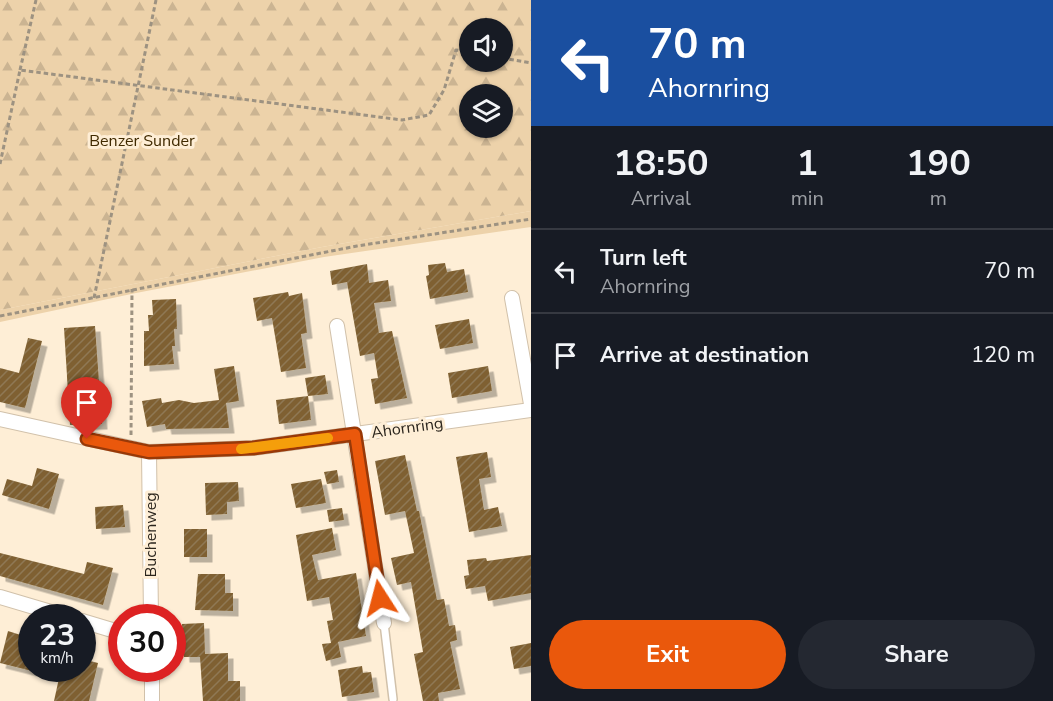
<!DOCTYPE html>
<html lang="en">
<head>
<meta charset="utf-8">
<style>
	body { margin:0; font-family:"Nunito Sans",sans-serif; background:#242831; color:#f1f3f6; height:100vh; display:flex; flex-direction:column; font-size:22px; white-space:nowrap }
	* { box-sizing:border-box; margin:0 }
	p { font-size:20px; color:#9ea1a6 }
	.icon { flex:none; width:33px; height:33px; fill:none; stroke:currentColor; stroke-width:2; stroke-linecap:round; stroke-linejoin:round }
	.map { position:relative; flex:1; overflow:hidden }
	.details { display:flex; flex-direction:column; background:#171b24; width:522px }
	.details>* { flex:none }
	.top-card { background:#1a4fa0; color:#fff; overflow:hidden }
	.fabs { position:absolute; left:459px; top:18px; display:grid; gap:12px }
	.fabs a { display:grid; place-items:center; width:54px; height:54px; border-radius:50%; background:#171b24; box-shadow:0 2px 4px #0004; font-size:30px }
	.speed { position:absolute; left:18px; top:604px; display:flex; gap:12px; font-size:30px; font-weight:700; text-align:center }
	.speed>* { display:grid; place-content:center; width:78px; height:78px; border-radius:50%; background:#171b24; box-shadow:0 2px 4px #0004; line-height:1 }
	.speed small { font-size:15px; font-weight:400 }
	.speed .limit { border:9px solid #d22; background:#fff; color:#111 }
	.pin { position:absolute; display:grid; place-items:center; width:51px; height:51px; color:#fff; margin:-62px -26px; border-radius:50% 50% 50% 0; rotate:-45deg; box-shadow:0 0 6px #0007 }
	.pin .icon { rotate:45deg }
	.me { position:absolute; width:66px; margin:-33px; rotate:351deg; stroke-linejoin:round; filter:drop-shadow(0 0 4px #0008) }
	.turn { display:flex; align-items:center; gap:21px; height:126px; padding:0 18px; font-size:27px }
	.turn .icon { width:78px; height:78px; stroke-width:2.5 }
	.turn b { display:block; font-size:42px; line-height:51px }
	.eta { display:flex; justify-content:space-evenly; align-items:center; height:102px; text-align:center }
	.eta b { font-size:36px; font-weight:700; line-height:42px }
	.button { display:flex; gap:12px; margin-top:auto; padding:12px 18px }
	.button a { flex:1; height:69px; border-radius:36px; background:#ea580c; color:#fff; font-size:24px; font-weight:700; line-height:69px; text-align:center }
	.button a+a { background:#242831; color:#f1f3f6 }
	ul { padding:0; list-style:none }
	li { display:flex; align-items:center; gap:18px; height:84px; padding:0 18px; border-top:2px solid #363941 }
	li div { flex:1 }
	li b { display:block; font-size:22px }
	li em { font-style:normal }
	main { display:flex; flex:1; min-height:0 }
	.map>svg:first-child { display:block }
	.green { fill:#edd2aa }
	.forest { fill:url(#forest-firs); fill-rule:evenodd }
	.building { fill:url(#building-hatch); filter:url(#shadow) }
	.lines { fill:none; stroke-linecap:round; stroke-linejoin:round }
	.lane-casing { stroke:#d1c1aa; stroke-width:10 }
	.street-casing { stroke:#d1c1aa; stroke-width:16 }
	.path { stroke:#9d9281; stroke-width:3; stroke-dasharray:4.5 3; stroke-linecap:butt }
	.lane { stroke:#fff; stroke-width:7 }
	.street { stroke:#fff; stroke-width:14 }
	.route-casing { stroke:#983908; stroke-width:15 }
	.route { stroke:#ea580c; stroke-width:10 }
	.slow { stroke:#f59e0b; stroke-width:10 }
	.labels { text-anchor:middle; stroke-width:6; stroke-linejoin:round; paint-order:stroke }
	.park-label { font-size:16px; fill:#402a01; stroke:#feeed6 }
	.street-label { font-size:16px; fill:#2a241c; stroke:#feeed6 }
</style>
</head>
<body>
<main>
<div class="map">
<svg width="531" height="701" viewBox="0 0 531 701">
	<defs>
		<pattern id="forest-firs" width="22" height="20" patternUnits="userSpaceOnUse" patternTransform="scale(1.5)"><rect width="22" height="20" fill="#edd2aa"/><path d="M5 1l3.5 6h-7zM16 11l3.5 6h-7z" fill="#cbb492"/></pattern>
		<pattern id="building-hatch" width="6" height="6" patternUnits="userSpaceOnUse" patternTransform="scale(1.5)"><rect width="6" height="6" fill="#7f6132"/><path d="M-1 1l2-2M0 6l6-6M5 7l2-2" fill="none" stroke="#8f7854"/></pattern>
		<filter id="shadow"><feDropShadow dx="5.5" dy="5.5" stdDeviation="0" flood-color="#0004"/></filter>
	</defs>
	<rect width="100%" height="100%" fill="#feeed6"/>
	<path class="green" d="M 531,211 L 531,227 L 324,257 L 136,293 L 0,322 L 0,310 L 322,247 Z"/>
	<path class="forest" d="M 0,0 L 531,0 L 531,211 L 322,247 L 0,310 ZM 470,28 L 502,28 L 502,62 L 470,62 ZM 470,94 L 502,94 L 502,128 L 470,128 Z"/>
	<g class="building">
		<path d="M 445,263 L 447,272 L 464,269 L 468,292 L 430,299 L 426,276 L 429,275 L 428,265 Z"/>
		<path d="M 367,264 L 369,283 L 388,280 L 391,301 L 374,303 L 379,333 L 392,331 L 407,398 L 375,404 L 371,379 L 378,378 L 374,353 L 360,356 L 347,282 L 332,285 L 330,271 Z"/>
		<path d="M 288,292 L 289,296 L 302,293 L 307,333 L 301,334 L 306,368 L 281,372 L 272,318 L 257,321 L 253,298 Z"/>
		<path d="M 176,299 L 177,329 L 174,329 L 175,346 L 172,346 L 174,364 L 144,366 L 144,331 L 149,331 L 148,315 L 153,315 L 152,300 Z"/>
		<path d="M 469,319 L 473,343 L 440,349 L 435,325 Z"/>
		<path d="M 95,326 L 102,424 L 70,425 L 64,328 Z"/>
		<path d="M 28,338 L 42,341 L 25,408 L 0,402 L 0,368 L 19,373 Z"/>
		<path d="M 234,366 L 239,401 L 226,403 L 229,428 L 166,429 L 165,424 L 147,427 L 142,401 L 161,398 L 162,403 L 179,400 L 194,403 L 219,400 L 214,369 Z"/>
		<path d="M 488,366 L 492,391 L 452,398 L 448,373 Z"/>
		<path d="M 325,375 L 328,394 L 308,396 L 311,420 L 279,424 L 276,400 L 308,396 L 305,378 Z"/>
		<path d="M 487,452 L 491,477 L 479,479 L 484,510 L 498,507 L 502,526 L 469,532 L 456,457 Z"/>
		<path d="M 405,455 L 417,511 L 419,511 L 437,600 L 444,599 L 449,626 L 455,625 L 457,640 L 450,642 L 460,689 L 438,693 L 439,701 L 423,701 L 414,654 L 423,652 L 411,582 L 397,585 L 391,558 L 414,553 L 405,511 L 385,515 L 375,461 Z"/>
		<path d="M 37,468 L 59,474 L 49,509 L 2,495 L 7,479 L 32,486 Z"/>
		<path d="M 337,470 L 339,482 L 327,484 L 324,472 Z"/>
		<path d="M 321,479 L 326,503 L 296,508 L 291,484 Z"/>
		<path d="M 238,482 L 239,501 L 227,502 L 227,514 L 206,515 L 205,483 Z"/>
		<path d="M 123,505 L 125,527 L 96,529 L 95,507 Z"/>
		<path d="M 342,508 L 344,520 L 329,522 L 327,510 Z"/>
		<path d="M 332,528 L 336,550 L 312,555 L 318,580 L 356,573 L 366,636 L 338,642 L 341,657 L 326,661 L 322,644 L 331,643 L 327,621 L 333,620 L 329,597 L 307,601 L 296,535 Z"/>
		<rect x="184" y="529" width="23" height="28"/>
		<path d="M 0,553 L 84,574 L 87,562 L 113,568 L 103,605 L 0,576 Z"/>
		<path d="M 531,555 L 531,593 L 488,601 L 485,586 L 466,589 L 464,576 L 469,575 L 467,560 L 486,558 L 487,561 Z"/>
		<path d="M 198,574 L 225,574 L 225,593 L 233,593 L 233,611 L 195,610 Z"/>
		<path d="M 204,623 L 205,654 L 228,653 L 228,681 L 240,681 L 240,701 L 203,701 L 200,657 L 184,657 L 182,624 Z"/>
		<path d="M 8,631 L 27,637 L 24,645 L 32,647 L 32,671 L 0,663 Z"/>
		<path d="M 531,643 L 531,666 L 514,669 L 510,647 Z"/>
		<path d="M 82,659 L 98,663 L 89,701 L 54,701 L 61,669 L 82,669 Z"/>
		<path d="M 362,666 L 363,673 L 371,672 L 374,692 L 342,697 L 338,670 Z"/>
	</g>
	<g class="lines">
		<defs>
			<path id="lane" d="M 384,623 L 393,699"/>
			<g id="street">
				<path d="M 512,298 L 531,404"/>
				<path d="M 337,326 L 384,623"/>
				<path d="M 0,419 L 149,452 L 253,448 L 531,410"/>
				<path d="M 149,452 L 151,618"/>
				<path d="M 0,597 L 71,618"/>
				<path d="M 82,621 L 122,633"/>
				<path d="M 152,669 L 152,701"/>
			</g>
		</defs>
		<use href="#lane" class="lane-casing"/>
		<use href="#street" class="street-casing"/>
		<g class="path">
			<path d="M 502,58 L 531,63"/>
			<path d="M 20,70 L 36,0"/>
			<path d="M 0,164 L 20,70 L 402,120 L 429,115 L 444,90 L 456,50 L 470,52"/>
			<path d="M 94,298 L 156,0"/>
			<path d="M 0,316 L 357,246 L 531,219"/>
			<path d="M 131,435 L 132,289"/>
		</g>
		<use href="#lane" class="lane"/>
		<use href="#street" class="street"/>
	</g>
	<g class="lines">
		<defs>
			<path id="route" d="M 87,439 L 149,452 L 253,448 L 355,434 L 380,598"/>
		</defs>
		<use href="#route" class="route-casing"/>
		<use href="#route" class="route"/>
		<path class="slow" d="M 241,449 L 328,438"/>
	</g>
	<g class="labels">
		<g class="park-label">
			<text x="142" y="146">Benzer Sunder</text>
		</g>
		<g class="street-label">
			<text transform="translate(407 427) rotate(-8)" y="6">Ahornring</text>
			<text transform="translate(150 535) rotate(-90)" y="6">Buchenweg</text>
		</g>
	</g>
</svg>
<div class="fabs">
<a><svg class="icon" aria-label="sound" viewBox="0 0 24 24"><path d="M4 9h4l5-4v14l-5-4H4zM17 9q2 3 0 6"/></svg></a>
<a><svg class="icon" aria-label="layers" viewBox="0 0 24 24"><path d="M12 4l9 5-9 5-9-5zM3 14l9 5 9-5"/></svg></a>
</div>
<div class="speed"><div>23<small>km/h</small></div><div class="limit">30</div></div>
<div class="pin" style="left:87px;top:439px;background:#d93025"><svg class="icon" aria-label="arrive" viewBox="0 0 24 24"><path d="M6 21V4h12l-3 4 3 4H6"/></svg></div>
<svg class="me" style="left:380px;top:598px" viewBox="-20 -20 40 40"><path d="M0-17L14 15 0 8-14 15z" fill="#ea580c" stroke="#fff" stroke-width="4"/></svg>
</div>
<section class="details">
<div class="top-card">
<div class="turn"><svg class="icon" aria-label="left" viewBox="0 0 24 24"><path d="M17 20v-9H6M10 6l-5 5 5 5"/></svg><div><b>70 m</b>Ahornring</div></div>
</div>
<div class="eta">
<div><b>18:50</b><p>Arrival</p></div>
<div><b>1</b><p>min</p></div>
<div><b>190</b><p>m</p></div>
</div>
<ul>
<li><svg class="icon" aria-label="left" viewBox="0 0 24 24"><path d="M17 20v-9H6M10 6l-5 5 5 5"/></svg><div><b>Turn left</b><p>Ahornring</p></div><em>70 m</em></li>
<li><svg class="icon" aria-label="arrive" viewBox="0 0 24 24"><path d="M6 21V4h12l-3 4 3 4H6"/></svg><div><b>Arrive at destination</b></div><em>120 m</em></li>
</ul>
<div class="button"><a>Exit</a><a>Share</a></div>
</section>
</main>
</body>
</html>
